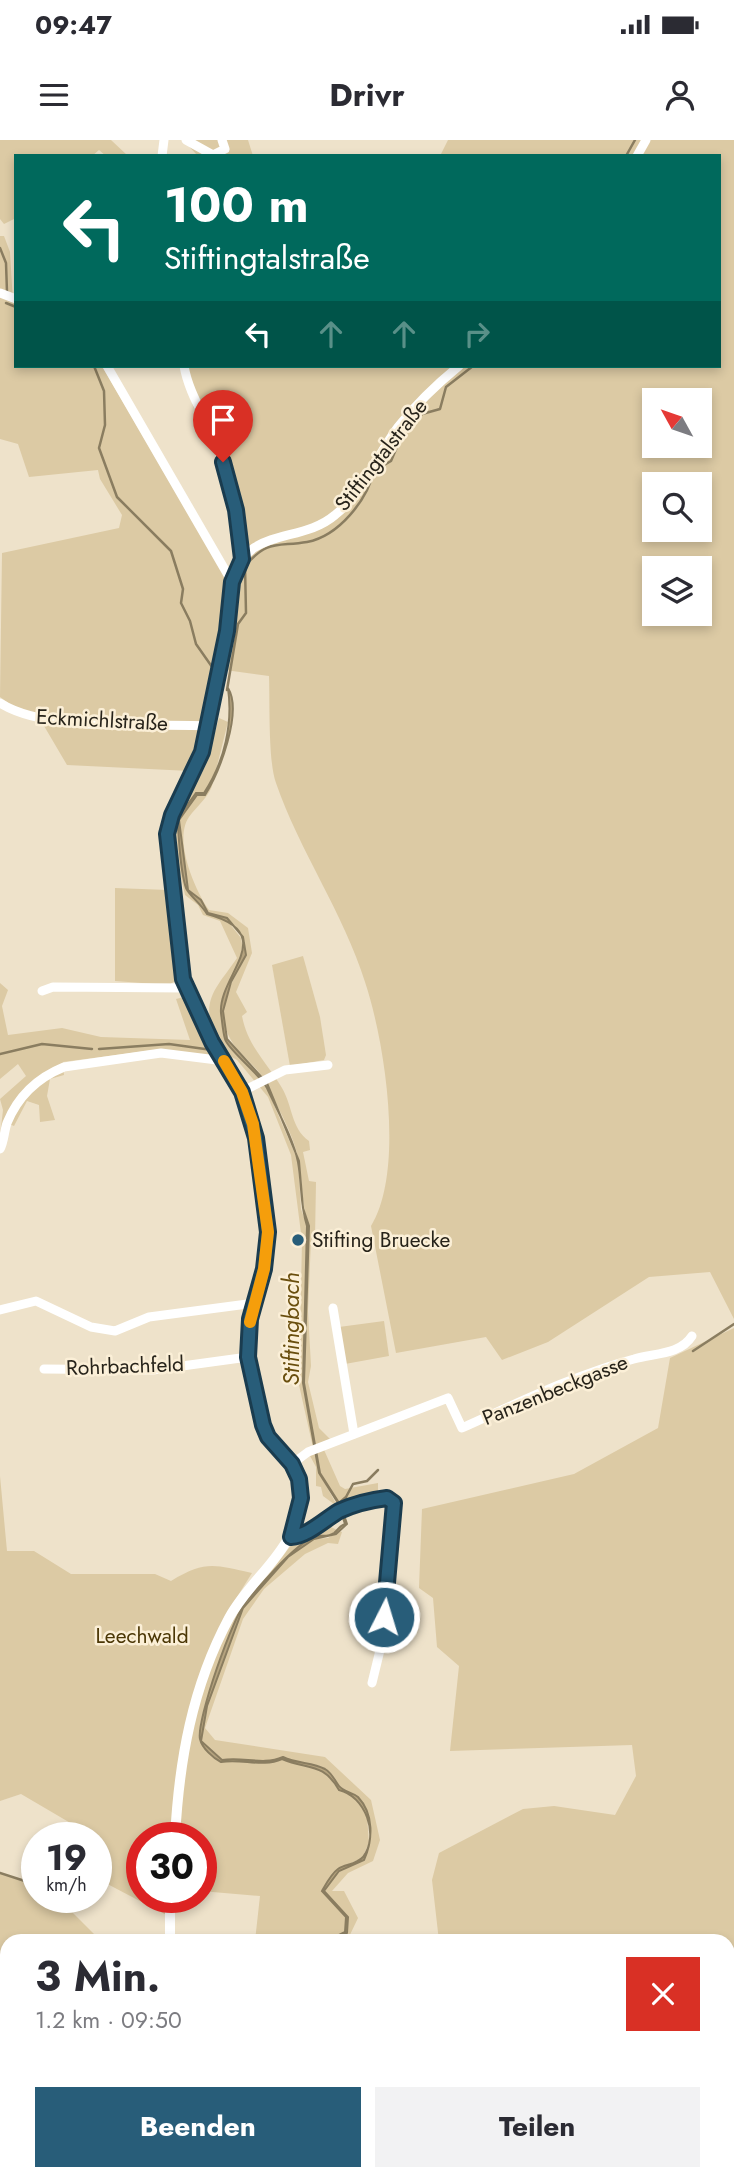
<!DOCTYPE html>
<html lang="de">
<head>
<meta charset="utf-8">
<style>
	body { margin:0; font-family:Jost,sans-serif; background:#f2f2f3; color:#2b2b33; height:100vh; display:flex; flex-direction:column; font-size:26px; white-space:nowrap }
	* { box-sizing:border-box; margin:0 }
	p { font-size:23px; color:#7c7c81 }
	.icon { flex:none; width:38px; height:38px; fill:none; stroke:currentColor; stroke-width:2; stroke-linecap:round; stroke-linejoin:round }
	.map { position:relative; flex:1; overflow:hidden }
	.drawer { position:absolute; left:0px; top:1794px; width:735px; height:247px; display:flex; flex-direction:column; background:#fff; border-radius:21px 21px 0 0; box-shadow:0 4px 10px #0003 }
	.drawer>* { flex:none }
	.guide { position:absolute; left:14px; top:14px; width:707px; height:214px; border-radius:0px; box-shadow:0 4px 10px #0003; background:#00695c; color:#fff; overflow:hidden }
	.needle { width:46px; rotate:310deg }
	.tools { position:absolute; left:642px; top:248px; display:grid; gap:14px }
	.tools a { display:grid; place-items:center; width:70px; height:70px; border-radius:0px; background:#fff; box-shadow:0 4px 10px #0003; font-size:35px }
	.speed { position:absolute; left:21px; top:1682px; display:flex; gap:14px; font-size:35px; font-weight:700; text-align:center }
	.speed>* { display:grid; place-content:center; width:91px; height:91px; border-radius:50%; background:#fff; box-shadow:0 4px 10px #0003; line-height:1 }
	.speed small { font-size:18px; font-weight:400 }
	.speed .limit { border:10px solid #d22; background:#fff; color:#111 }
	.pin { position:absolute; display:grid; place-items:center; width:60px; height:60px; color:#fff; margin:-72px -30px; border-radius:50% 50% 50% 0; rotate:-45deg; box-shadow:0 0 7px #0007 }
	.pin .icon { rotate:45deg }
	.me { position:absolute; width:77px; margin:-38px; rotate:5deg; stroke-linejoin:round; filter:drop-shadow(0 0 5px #0008) }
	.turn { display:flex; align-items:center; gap:24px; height:147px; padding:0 35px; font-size:32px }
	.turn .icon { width:91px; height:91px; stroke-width:2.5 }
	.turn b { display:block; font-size:49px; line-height:60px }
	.lanes { display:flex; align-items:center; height:66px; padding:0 35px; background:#0003; justify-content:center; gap:35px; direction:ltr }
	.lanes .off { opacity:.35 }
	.round { display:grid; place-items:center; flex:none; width:74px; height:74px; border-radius:0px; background:#f2f2f3 }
	.head { display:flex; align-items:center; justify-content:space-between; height:119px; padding:0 35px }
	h1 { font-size:42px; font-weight:700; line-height:52px }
	.action { display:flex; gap:14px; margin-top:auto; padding:14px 35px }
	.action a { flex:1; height:80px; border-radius:0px; background:#285d79; color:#fff; font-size:28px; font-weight:700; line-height:80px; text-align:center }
	.action a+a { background:#f2f2f3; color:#2b2b33 }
	.status { display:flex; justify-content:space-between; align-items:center; height:49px; padding:0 35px; background:#fff; direction:ltr }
	.status svg { height:19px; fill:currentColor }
	header { display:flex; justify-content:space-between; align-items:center; height:91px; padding:0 35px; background:#fff; font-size:32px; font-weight:700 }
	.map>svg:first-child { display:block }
	.green { fill:#dccaa4; fill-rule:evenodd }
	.water { fill:#b5a37e; stroke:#8a7d60; stroke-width:2 }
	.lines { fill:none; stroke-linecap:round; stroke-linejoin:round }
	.stream { stroke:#8a7d60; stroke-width:2.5 }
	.minor { stroke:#fff; stroke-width:9 }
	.tertiary { stroke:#fff; stroke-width:10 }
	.route-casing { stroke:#1a3c4f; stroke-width:18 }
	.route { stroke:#285d79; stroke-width:12 }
	.slow { stroke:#f59e0b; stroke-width:12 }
	.poi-dot { fill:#285d79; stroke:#fbefd7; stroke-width:2.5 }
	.labels { text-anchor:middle; stroke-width:5; stroke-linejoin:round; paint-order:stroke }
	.street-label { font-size:21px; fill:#27231a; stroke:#fbefd7 }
	.poi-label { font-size:21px; fill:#27231a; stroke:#fbefd7; text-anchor:start }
	.park-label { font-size:21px; fill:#4b3706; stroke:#fbefd7 }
	.water-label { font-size:23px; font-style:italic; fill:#694e0d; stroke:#fbefd7 }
</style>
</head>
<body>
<div class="status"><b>09:47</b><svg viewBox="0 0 49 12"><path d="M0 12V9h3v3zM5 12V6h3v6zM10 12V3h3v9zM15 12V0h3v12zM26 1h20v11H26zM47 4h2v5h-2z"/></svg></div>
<header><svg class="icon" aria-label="menu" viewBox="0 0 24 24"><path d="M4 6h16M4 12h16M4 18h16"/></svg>Drivr<svg class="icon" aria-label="person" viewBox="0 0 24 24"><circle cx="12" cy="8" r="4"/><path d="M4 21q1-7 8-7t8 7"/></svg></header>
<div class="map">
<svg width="734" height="2040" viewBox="0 0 734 2040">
	<rect width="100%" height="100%" fill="#eee2ca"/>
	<g class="green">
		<path d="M 0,0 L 111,0 L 128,16 L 106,16 L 99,10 L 92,16 L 16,16 L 16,78 L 4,84 L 0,79 Z"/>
		<path d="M 183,0 L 248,0 L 253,16 L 198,16 Z"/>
		<path d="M 448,0 L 734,0 L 734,1179 L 710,1132 L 649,1137 L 548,1202 L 502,1220 L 486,1197 L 396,1213 L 371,1086 C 405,1031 385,902 365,842 C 344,774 299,710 276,643 C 268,622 270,561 269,536 L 225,530 L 223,500 L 217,506 L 220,509 L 200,605 L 190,631 L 67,625 L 37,574 L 17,569 L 0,557 L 2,413 L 119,388 L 122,375 L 100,339 L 98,330 L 29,337 L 18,304 L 0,299 L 0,96 L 4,96 L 10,112 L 13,162 L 16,163 L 16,226 L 102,226 L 229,444 L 240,427 L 234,382 L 221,323 L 193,266 L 182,226 L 719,226 L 719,16 L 440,16 ZM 654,261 L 700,261 L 700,306 L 654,306 ZM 654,345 L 700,345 L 700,390 L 654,390 ZM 654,429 L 700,429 L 700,474 L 654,474 Z"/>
		<path d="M 219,578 L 228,582 L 214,638 L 204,653 L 196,653 L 177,679 C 180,701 179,727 186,748 C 189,755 202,765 207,774 L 226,779 L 241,798 L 244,815 L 223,860 L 225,899 L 265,944 L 298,1021 L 301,1069 L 307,1086 L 303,1243 L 319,1333 L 338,1367 L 323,1356 L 321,1347 L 316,1346 L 316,1327 L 309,1314 L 314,1312 L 299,1245 L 302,1101 L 291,1015 L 268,957 L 237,920 L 228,915 L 209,917 L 161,909 L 63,922 L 64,935 L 50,939 L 47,956 L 55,980 L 40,982 L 39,965 L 27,961 L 14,986 L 4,982 L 0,996 L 3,970 L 0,959 L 26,936 L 18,924 L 0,939 L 0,843 L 8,850 L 2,866 L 8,895 L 62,888 L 101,897 L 190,900 L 176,859 L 184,857 L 205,898 L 214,893 C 200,859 219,845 237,818 L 220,781 L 203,775 L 198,765 L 185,755 L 172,696 L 175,678 L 187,653 L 205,627 Z"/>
		<path d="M 213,642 C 211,655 197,666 189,677 C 173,700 195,750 209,770 L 228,773 L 248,788 L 252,813 L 236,852 L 247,872 L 242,876 C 248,907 267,922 282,948 C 293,967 291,988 309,1001 L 310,1010 L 303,1012 L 309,1041 L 316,1042 L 315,1098 L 311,1100 L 308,1171 L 311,1226 L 308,1242 L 319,1288 L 330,1299 L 321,1303 L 340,1346 L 345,1349 L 378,1343 L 378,1352 L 358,1356 L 358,1359 L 341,1366 L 320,1333 L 304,1243 L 309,1086 C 301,1065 303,1044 299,1022 C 295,998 279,970 268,947 C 254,916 226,914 223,872 C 221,845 260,816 239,792 C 229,780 223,777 208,773 L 201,760 L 188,750 L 179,680 L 197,654 L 205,654 Z"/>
		<path d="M 115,748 L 168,750 L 178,839 L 169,845 L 115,841 Z"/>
		<path d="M 303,816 L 320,877 L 326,915 L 324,920 L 290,926 L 272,825 Z"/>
		<path d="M 384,1181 L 389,1216 L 345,1224 L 339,1187 Z"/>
		<path d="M 734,1188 L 734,2040 L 343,2040 L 354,2034 L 728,2034 L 728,1801 L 439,1801 L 432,1740 L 439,1713 L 523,1669 L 554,1666 L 615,1675 L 636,1636 L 632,1605 L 450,1611 L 459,1526 L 437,1507 L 433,1458 L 419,1448 L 422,1369 L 574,1334 L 658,1288 L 670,1218 Z"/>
		<path d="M 0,1336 L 7,1411 L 34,1411 L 71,1434 L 155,1434 L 171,1441 C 206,1420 214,1425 252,1433 L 222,1481 L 267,1437 L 295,1400 L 325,1384 L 337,1390 L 327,1397 L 314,1397 L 287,1417 L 241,1468 L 205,1565 L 200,1585 L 200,1602 L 221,1622 C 242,1618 262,1628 282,1619 L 324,1631 L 339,1650 L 355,1656 L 367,1676 L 369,1703 L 362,1718 L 338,1729 L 322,1751 L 346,1778 L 345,1792 L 337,1796 L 338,1801 L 255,1801 L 260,1756 L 201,1751 L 201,1698 L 142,1698 L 142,1757 L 177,1757 L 174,1779 L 96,1738 L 96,1698 L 21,1654 L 0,1661 Z"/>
		<path d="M 339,1391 L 342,1392 L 338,1404 L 328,1403 L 305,1414 L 264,1449 L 243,1479 L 205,1588 L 215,1600 L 325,1617 L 371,1660 L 380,1700 L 373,1721 L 348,1733 L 332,1751 L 344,1751 L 358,1778 L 347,1801 L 340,1801 L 339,1797 L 347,1793 L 348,1777 L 324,1751 L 339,1731 L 364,1720 C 373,1701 375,1674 357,1658 C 352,1653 343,1651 339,1646 C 335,1641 332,1633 325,1629 C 312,1622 298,1625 283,1618 C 262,1626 243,1616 222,1620 L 201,1602 L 201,1597 L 207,1566 L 225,1509 L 242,1468 L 288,1417 L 314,1399 L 328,1398 Z"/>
		<path d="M 0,1733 L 37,1743 L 37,1757 L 57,1757 L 101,1801 L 7,1801 L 7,1968 L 0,1935 Z"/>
		<path d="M 10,2034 L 103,2034 L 105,2038 L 127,2034 L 125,2040 L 8,2040 Z"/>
		<path d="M 134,2034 L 187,2034 L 188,2040 L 131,2040 Z"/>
		<path d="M 237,2034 L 346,2034 L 341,2040 L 231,2040 Z"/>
	</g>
	<path class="water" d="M 228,548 C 243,572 219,633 205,655 L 197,655 L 179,680 L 188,750 L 201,760 L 208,773 L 227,778 L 243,797 L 246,815 L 231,842 L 223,871 L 227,899 L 267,943 L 299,1021 L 303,1068 L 309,1086 L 304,1243 L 320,1333 L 341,1366 L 347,1384 L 336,1394 L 314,1399 L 288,1417 L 243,1468 L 207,1566 L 201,1601 L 222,1620 C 243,1616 262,1626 283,1617 C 298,1624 312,1622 325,1629 C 332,1633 335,1641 339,1646 C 344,1652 352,1652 358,1657 C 374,1674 373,1700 364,1720 L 339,1731 L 324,1751 L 348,1777 L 347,1793 L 340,1797 L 340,1801 L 337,1796 L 345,1792 L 346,1777 L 322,1751 C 326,1744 331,1734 338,1729 C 345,1724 356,1725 363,1717 C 380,1695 365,1656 339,1650 C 323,1622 308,1630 282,1619 C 262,1628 242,1618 221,1622 C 213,1618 202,1608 200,1599 C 196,1582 233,1474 248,1459 C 263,1443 294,1405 314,1397 C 320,1394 327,1398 334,1393 C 339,1389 339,1386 345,1384 L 338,1363 L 319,1333 L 303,1243 L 307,1086 C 300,1064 302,1044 298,1022 C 293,998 277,970 267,948 C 260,934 228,910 225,899 C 223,893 222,880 221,873 C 218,835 281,794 207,774 C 202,765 189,755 186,748 C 179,727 180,701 177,679 L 196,653 L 204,653 C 225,621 233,583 228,548 Z"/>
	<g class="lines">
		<g class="stream">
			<path d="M 626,16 L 635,0"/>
			<path d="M 0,108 L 6,123 L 7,152"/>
			<path d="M 6,163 L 16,167"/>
			<path d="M 94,226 L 104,251 L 105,285 L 99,308 L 117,357 L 171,411 L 183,449 L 181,463 L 190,481 L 196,504 L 217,534"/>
			<path d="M 408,288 L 422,274 L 440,269 L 446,247 L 473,226"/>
			<path d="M 227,550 L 238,484 L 246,473 L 245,426 C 268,399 277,407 307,402 C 339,396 367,360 374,331 L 391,321 L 402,295"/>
			<path d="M 99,909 L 169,904 L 212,910"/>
			<path d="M 0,914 L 42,904 L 92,909"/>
			<path d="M 693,1211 L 734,1184"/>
			<path d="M 339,1363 L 346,1357 L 353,1344 L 367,1341 L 378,1330"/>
			<path d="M 0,1733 L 37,1745"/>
		</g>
		<g class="minor">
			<path d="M 186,0 L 213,15 L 225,9 L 222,0"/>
			<path d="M 162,16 L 164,0"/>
			<path d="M 637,16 L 646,0"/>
			<path d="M 0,153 L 16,159"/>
			<path d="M 107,226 L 232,442"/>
			<path d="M 184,226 C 189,254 205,276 215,302 C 230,339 239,379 241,419"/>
			<path d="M 232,442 C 246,385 300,405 335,375 C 363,353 377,315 398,287 C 416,264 437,244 459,226"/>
			<path d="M 0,563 C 47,593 151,583 208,586"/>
			<path d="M 42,851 L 53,847 L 186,848"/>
			<path d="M 241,952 L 285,930 L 328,925"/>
			<path d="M 0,1009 C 4,1002 4,992 7,983 C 18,956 37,938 64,927 L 161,913 L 225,921"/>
			<path d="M 333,1168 L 354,1294"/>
			<path d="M 0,1170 L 36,1161 L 91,1187 L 115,1191 L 149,1177 L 255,1163"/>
			<path d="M 44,1229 L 153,1230 L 248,1217"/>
			<path d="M 292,1324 L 308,1312 L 448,1258 L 462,1288 C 518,1263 574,1235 634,1219 C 654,1213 680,1215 692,1196"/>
			<path d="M 291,1397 L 301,1397 L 347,1368 L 387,1358 L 394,1363 L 382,1502 L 372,1543"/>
			<path d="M 0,1842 L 7,1855"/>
			<path d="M 98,2034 L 101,2040"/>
		</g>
		<g class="tertiary">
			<path d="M 175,1698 C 179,1621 192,1547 229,1478 C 252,1436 295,1412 300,1361 C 304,1327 279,1318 266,1292 C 258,1276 254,1258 251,1240 C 242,1192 261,1161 266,1115 C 271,1078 262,1033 255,996 C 246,944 209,905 189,858 C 178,832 180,805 176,779 C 174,754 168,730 166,706 C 164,671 192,644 202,613 C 217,565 230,492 232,442"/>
			<path d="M 170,1757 L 170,1801"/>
			<path d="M 125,2040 L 127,2034"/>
		</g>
	</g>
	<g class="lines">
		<defs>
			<path id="route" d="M 223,322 L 236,370 L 242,419 L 232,442 L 227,491 L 202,612 L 172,675 L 167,694 L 183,839 L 212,902 L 242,952 L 256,998 L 268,1092 L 264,1129 L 250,1179 L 248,1217 L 263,1285 L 268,1297 L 292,1324 L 299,1339 L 301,1358 L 291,1397 C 308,1396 324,1380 339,1371 C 354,1364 371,1360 387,1358 L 394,1363 L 384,1477"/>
		</defs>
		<use href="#route" class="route-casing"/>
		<use href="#route" class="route"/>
		<path class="slow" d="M 224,921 L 242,952 L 253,984 L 268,1092 L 264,1129 L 250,1182"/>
	</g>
	<circle class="poi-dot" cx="298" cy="1100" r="7"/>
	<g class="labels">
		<g class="street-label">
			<text transform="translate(381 315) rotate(-52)" y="7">Stiftingtalstraße</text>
			<text transform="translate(102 580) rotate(3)" y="7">Eckmichlstraße</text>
			<text transform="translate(125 1226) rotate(-2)" y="7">Rohrbachfeld</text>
			<text transform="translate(555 1250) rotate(-22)" y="7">Panzenbeckgasse</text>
		</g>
		<g class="poi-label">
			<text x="312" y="1107">Stifting Bruecke</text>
		</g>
		<g class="park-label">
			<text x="142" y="1503">Leechwald</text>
		</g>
		<g class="water-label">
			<text transform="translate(291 1189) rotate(-90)" y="8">Stiftingbach</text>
		</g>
	</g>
</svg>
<div class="tools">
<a><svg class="needle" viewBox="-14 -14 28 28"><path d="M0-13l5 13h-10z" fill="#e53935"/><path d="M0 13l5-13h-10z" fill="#7c7c81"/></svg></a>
<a><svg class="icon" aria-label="search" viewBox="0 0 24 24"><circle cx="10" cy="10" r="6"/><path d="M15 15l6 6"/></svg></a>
<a><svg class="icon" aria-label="layers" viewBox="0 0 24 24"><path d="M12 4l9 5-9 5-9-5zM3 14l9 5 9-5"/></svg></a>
</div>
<div class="speed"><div>19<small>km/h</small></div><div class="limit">30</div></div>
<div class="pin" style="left:223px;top:322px;background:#d93025"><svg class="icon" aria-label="arrive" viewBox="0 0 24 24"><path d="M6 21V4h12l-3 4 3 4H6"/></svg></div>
<svg class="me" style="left:384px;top:1477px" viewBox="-20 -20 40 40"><circle r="17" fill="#285d79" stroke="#fff" stroke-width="3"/><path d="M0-11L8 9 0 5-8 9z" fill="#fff"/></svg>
<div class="guide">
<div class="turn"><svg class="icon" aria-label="left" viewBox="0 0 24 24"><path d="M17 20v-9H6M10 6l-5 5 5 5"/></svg><div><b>100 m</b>Stiftingtalstraße</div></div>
<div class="lanes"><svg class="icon" aria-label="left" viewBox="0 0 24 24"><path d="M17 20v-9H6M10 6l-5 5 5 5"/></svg><svg class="icon off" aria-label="ahead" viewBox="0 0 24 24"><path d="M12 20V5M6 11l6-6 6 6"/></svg><svg class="icon off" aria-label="ahead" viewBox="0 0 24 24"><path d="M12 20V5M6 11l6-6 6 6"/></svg><svg class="icon off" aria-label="right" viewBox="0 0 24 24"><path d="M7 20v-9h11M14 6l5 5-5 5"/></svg></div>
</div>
<section class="drawer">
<div class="head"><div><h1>3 Min.</h1><p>1.2 km · 09:50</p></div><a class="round" style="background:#d93025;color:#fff"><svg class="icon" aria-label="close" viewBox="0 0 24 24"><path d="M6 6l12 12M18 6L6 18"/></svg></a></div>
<div class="action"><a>Beenden</a><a>Teilen</a></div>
</section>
</div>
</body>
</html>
